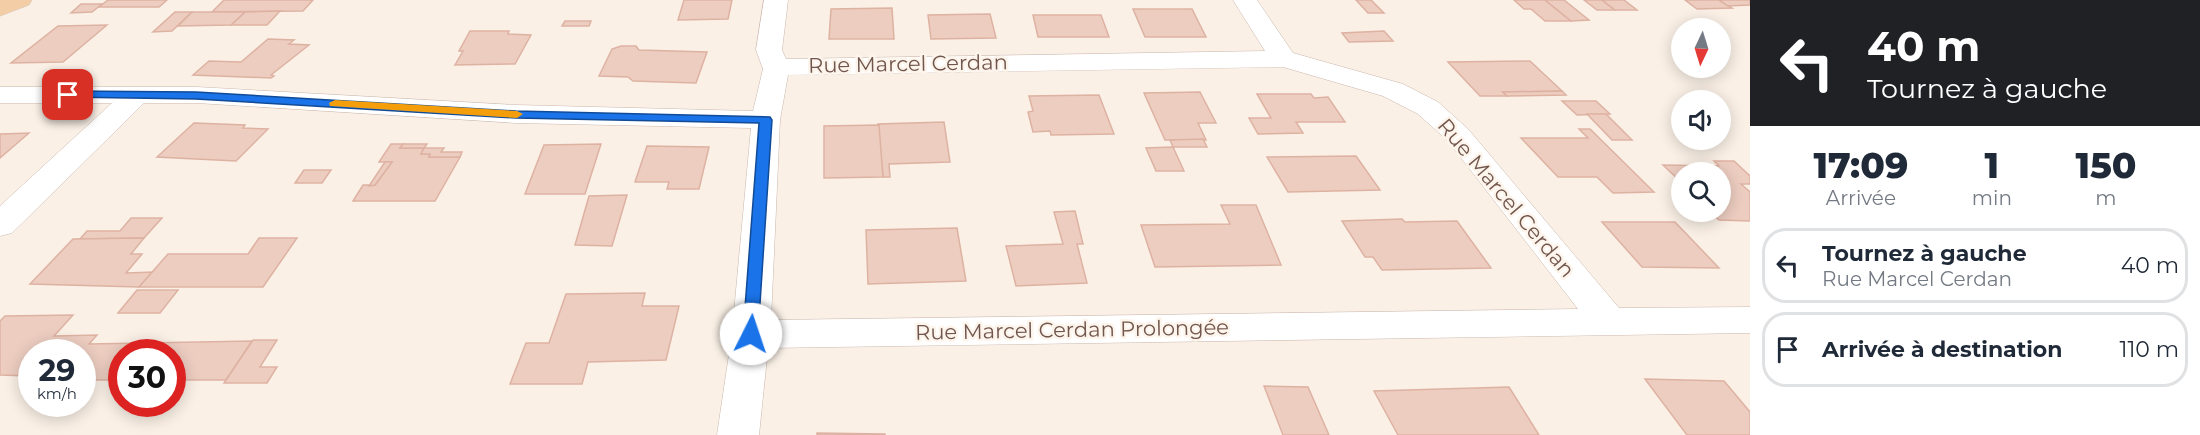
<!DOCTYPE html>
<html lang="fr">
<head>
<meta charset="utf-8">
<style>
	body { margin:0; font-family:Montserrat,sans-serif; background:#f6f6f7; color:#1f2937; height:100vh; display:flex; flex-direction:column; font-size:22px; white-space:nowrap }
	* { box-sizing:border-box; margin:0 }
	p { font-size:20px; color:#747a83 }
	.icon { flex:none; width:33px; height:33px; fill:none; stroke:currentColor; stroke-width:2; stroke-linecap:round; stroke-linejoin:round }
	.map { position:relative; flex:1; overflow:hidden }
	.details { display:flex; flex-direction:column; background:#fff; width:450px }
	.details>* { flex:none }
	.top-card { background:#202124; color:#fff; overflow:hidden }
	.needle { width:39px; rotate:184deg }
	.tools { position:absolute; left:1671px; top:18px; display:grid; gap:12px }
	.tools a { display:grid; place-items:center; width:60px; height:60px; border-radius:50%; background:#fff; box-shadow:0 3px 15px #0003; font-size:30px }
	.speed { position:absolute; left:18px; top:339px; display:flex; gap:12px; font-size:30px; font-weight:700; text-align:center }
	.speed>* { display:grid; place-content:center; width:78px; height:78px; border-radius:50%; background:#fff; box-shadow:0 3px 15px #0003; line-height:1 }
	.speed small { font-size:15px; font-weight:400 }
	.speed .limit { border:9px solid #d22; background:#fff; color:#111 }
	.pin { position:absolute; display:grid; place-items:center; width:51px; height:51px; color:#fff; margin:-26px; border-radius:12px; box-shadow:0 3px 9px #0006 }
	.me { position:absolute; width:66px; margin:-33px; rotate:4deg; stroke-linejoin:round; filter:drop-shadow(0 0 4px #0008) }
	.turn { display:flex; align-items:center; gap:21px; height:126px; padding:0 18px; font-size:27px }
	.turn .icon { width:78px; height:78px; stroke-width:2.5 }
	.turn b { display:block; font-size:42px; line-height:51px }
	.eta { display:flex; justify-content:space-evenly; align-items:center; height:102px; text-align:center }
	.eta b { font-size:36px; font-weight:800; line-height:42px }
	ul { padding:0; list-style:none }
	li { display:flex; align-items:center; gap:18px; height:75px; margin:0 12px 9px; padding:0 6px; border:3px solid #e0e1e3; border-radius:24px }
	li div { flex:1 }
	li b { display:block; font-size:22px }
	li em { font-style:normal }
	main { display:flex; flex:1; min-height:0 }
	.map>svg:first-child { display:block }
	.building { fill:#edcdc0; stroke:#deb2a2; stroke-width:1.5 }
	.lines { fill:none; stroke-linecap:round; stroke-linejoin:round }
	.minor-casing { stroke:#cbb7ad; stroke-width:1 }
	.primary-casing { stroke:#d4ccca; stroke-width:1 }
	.minor { fill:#fff; fill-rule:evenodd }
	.primary { fill:#f3cda5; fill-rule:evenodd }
	.route { fill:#1a73e8; stroke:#114b97; stroke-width:1.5 }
	.slow { fill:#f59e0b }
	.labels { text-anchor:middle; stroke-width:5; stroke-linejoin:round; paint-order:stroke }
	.street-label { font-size:21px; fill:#71564d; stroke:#fdf5ec }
</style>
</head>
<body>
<main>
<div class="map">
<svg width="1750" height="435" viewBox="0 0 1750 435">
	<rect width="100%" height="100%" fill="#faf0e6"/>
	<g class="building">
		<path d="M 108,0 L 167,0 L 159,7 L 99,7 Z"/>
		<path d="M 224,0 L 313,0 L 303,11 L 212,12 Z"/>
		<path d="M 684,0 L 732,0 L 728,19 L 678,20 Z"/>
		<path d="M 1356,0 L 1371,0 L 1384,13 L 1368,13 Z"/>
		<path d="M 1514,0 L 1545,0 L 1571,21 L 1545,21 L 1531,9 L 1524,9 Z"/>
		<path d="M 1545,0 L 1564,0 L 1589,20 L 1571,21 Z"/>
		<path d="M 1584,0 L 1602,0 L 1615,10 L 1597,10 Z"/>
		<path d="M 1602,0 L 1624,0 L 1637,10 L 1615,10 Z"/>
		<path d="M 1685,0 L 1719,0 L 1732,8 L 1697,9 Z"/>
		<path d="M 1719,0 L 1750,0 L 1750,5 L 1728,6 Z"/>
		<path d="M 81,4 L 102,4 L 92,12 L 71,13 Z"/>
		<path d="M 892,8 L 894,39 L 829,39 L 831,9 Z"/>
		<path d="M 1133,9 L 1192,9 L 1206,37 L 1145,37 Z"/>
		<path d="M 280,11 L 267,25 L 231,25 L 245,12 Z"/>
		<path d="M 175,12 L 192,12 L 172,31 L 153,32 Z"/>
		<path d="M 192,12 L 245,12 L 231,25 L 178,26 Z"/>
		<path d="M 990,14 L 996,38 L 931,39 L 928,15 Z"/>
		<path d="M 1033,15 L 1101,15 L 1109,37 L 1038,37 Z"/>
		<path d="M 565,21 L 591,21 L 589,26 L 562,26 Z"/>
		<path d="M 107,25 L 63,62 L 11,63 L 58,26 Z"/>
		<path d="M 470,31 L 509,31 L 508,34 L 531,35 L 515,64 L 455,65 L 463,51 L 459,51 Z"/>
		<path d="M 1384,31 L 1393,41 L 1349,42 L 1342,33 Z"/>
		<path d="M 268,39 L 294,40 L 289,44 L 309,45 L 271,75 L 274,76 L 271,78 L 193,75 L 209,61 L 241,62 Z"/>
		<path d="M 621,46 L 636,46 L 639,50 L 707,52 L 696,83 L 633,81 L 628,77 L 599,76 L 612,49 Z"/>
		<path d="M 1530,61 L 1562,91 L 1503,92 L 1507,96 L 1480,96 L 1448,62 Z"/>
		<path d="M 1562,91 L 1566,95 L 1507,96 L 1503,92 Z"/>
		<path d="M 1200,92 L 1216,123 L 1198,123 L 1206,140 L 1165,140 L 1144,93 Z"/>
		<path d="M 1257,94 L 1311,94 L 1314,98 L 1328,97 L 1345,122 L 1296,122 L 1303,133 L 1258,134 L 1249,118 L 1271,118 Z"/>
		<path d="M 1099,95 L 1114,134 L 1051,135 L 1050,131 L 1033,132 L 1028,112 L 1033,111 L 1029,96 Z"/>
		<path d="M 1562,101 L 1596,101 L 1610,114 L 1577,115 Z"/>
		<path d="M 1587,114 L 1606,114 L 1632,140 L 1612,140 Z"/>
		<path d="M 944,122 L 950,162 L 889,164 L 890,177 L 883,177 L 878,124 Z"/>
		<path d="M 194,123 L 245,125 L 243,128 L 268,129 L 236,161 L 157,157 Z"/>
		<path d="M 879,125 L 883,177 L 824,178 L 824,126 Z"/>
		<path d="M 1579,129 L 1590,129 L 1654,192 L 1613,193 L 1597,177 L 1558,177 L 1521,138 L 1588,138 Z"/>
		<path d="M 29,133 L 0,158 L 0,134 Z"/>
		<path d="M 1203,139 L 1207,147 L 1173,147 L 1170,140 Z"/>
		<path d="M 391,144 L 403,144 L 400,148 L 424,148 L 421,154 L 430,154 L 429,157 L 460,157 L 435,201 L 353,201 L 363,185 L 375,185 L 392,162 L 379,162 Z"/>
		<path d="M 403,144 L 427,144 L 424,148 L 400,148 Z"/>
		<path d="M 601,144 L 585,194 L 525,194 L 544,145 Z"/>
		<path d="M 647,146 L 709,147 L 699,189 L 667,189 L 669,182 L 635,182 Z"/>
		<path d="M 1173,147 L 1184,171 L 1156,171 L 1146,148 Z"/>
		<path d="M 424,148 L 444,148 L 441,152 L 462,152 L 460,157 L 429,157 L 430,154 L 421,154 Z"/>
		<path d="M 1356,156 L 1380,190 L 1288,192 L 1267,157 Z"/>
		<path d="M 1714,161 L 1734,161 L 1750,176 L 1750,184 L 1741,184 L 1750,192 L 1750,221 L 1719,220 L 1710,212 L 1720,212 L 1720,172 L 1682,172 L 1682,183 L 1663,165 L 1719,166 Z"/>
		<path d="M 385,162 L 392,162 L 375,185 L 369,186 Z"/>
		<path d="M 304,170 L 331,170 L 322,183 L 295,183 Z"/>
		<path d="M 627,195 L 612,246 L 575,245 L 589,196 Z"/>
		<path d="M 1221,205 L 1256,205 L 1281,265 L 1155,267 L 1141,225 L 1230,224 Z"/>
		<path d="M 1075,211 L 1083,244 L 1077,244 L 1087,283 L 1016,286 L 1006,246 L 1063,244 L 1054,212 Z"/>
		<path d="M 131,218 L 162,218 L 144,238 L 80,239 L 87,231 L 120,231 Z"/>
		<path d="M 1402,219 L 1405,222 L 1457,221 L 1491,268 L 1382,270 L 1373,257 L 1365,257 L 1342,221 Z"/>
		<path d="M 1602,222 L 1675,222 L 1719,268 L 1642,267 Z"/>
		<path d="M 957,228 L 966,281 L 868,284 L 866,230 Z"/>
		<path d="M 144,238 L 131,254 L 142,254 L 126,273 L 153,272 L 139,287 L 30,284 L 73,239 Z"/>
		<path d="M 259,238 L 297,238 L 263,287 L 139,287 L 168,254 L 248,254 Z"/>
		<path d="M 137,290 L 178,290 L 160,313 L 118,313 Z"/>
		<path d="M 645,293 L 642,306 L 679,306 L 666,360 L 588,362 L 582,384 L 510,384 L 526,343 L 549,343 L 566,294 Z"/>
		<path d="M 73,315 L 54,336 L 97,335 L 89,344 L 252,341 L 226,380 L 172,380 L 172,352 L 122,352 L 122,380 L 82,380 L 82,352 L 32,352 L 32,380 L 27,380 L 28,376 L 0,375 L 0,321 L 5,316 Z"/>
		<path d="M 253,340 L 277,340 L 260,367 L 277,367 L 267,383 L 224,383 Z"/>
		<path d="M 1645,379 L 1724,381 L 1750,412 L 1750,435 L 1687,435 Z"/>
		<path d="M 1264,386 L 1308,387 L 1329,435 L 1283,435 Z"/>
		<path d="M 1509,387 L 1539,435 L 1398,435 L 1374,391 Z"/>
		<path d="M 817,433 L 885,434 L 885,435 L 817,435 Z"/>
	</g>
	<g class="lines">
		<defs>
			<path id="minor" d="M 764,0 L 788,0 L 782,50 L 786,59 L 1265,51 L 1233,0 L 1257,0 L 1293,53 L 1403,84 L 1438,102 L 1468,129 L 1619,308 L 1750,307 L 1750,333 L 768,348 L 759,435 L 717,435 L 732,334 L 751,128 L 516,123 L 197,103 L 144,103 L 12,233 L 0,236 L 0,206 L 112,103 L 0,103 L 0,87 L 197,87 L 516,105 L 753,111 L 763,69 L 756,50 ZM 1283,67 L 1383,96 L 1418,114 L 1448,141 L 1578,309 L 771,320 L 780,120 L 788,75 Z"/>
			<path id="primary" d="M 0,0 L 32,0 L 29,5 L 0,16 Z"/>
		</defs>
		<use href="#minor" class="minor-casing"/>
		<use href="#primary" class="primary-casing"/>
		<use href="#minor" class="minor"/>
		<use href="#primary" class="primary"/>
	</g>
	<path class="route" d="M 68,91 L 196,92 L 516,111 L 770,117 L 772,120 L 758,334 L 756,339 L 745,339 L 743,334 L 759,123 L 516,118 L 196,99 L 64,97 L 62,95 Z"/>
	<path class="slow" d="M 335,100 L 517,111 L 523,114 L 517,118 L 330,106 L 329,103 Z"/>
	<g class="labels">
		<g class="street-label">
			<text transform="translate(908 64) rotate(-1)" y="7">Rue Marcel Cerdan</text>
			<text transform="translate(1506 198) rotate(50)" y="7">Rue Marcel Cerdan</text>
			<text transform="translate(1072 330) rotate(-1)" y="7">Rue Marcel Cerdan Prolongée</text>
		</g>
	</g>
</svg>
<div class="tools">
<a><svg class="needle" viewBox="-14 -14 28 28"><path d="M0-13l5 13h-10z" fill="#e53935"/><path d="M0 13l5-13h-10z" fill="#747a83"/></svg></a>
<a><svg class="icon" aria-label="sound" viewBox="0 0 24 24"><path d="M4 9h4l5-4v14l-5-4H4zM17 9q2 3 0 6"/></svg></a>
<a><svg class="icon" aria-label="search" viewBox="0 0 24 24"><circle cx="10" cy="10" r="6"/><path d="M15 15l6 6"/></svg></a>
</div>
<div class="speed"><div>29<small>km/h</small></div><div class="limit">30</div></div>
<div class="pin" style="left:68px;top:95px;background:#d93025"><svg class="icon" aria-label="arrive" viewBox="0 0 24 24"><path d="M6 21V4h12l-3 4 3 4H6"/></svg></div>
<svg class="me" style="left:751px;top:334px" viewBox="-20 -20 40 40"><circle r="19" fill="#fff"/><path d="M0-13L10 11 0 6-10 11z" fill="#1a73e8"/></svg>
</div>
<section class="details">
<div class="top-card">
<div class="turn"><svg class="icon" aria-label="left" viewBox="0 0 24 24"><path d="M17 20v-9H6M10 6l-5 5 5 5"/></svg><div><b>40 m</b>Tournez à gauche</div></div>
</div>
<div class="eta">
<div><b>17:09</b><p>Arrivée</p></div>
<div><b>1</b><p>min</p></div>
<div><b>150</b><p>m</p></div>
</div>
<ul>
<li><svg class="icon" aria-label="left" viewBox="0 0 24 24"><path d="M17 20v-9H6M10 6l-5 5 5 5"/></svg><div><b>Tournez à gauche</b><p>Rue Marcel Cerdan</p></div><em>40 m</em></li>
<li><svg class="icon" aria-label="arrive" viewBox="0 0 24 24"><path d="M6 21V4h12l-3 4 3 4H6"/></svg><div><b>Arrivée à destination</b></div><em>110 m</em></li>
</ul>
</section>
</main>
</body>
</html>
